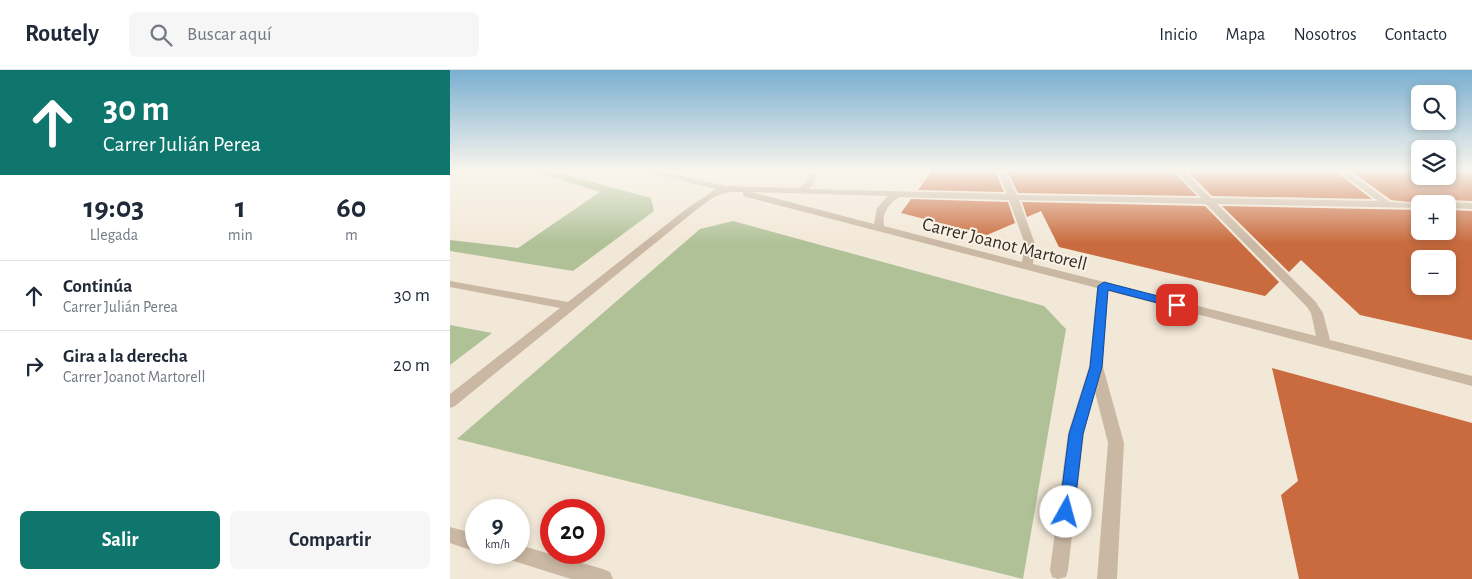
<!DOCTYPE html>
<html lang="es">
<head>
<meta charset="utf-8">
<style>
	body { margin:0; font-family:"Alegreya Sans",sans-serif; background:#f6f6f7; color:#1f2937; height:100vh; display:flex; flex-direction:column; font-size:19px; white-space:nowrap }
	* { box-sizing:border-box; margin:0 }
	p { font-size:16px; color:#747a83 }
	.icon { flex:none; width:28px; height:28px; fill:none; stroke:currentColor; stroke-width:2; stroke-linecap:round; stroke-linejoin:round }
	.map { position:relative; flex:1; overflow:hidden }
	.panel { display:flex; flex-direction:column; background:#fff; width:450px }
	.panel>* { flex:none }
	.hud { background:#0f766e; color:#fff; overflow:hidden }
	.buttons { position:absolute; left:961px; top:15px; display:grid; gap:10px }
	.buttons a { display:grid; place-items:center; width:45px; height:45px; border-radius:8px; background:#fff; box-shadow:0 2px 8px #0003; font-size:25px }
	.speed { position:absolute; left:15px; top:429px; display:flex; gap:10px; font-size:25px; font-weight:700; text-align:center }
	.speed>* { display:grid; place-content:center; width:65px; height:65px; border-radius:50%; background:#fff; box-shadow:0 2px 8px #0003; line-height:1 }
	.speed small { font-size:12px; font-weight:400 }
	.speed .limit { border:8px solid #d22; background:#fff; color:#111 }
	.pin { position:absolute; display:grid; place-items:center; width:42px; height:42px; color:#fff; margin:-21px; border-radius:10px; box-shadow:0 2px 8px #0006 }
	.me { position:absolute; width:55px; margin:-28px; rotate:7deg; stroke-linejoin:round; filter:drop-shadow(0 0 4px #0008) }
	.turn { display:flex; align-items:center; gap:18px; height:105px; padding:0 20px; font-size:22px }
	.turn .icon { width:65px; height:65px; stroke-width:2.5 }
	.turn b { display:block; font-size:35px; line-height:42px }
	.eta { display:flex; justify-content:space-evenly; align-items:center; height:85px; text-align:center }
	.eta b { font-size:30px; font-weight:600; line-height:35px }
	.primary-button { display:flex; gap:10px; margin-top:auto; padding:10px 20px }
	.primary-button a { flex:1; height:58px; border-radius:8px; background:#0f766e; color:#fff; font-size:20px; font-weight:600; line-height:58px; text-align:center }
	.primary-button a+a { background:#f6f6f7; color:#1f2937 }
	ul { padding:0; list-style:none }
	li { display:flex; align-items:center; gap:15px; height:70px; padding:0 20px; border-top:1px solid #e0e1e3 }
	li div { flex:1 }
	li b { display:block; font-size:19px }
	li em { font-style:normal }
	header { display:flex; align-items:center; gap:30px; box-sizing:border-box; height:70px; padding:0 25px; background:#fff; border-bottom:1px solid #e0e1e3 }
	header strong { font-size:24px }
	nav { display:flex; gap:28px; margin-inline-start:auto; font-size:18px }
	.search { width:350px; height:45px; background:#f6f6f7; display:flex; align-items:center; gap:12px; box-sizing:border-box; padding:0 18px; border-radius:8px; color:#747a83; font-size:19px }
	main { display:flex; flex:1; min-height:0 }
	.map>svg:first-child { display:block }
	.green { fill:#b0c198 }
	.building { fill:#c96b3e; fill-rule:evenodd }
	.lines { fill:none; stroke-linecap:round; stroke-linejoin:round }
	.minor { fill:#cab8a4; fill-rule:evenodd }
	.route { fill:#1a73e8; stroke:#114b97 }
	.labels { text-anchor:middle; stroke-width:4; stroke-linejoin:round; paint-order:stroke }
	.street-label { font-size:19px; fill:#352c26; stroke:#f9f1e4 }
</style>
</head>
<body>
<header>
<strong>Routely</strong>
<div class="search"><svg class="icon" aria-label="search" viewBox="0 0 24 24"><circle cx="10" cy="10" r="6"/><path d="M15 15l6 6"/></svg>Buscar aquí</div>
<nav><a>Inicio</a><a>Mapa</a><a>Nosotros</a><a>Contacto</a></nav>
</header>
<main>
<section class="panel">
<div class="hud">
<div class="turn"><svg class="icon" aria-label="ahead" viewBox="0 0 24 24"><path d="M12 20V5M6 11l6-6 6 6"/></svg><div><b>30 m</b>Carrer Julián Perea</div></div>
</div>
<div class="eta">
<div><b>19:03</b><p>Llegada</p></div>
<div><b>1</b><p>min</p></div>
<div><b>60</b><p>m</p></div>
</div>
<ul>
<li><svg class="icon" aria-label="ahead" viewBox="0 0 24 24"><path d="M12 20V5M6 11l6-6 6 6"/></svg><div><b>Continúa</b><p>Carrer Julián Perea</p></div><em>30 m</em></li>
<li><svg class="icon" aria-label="right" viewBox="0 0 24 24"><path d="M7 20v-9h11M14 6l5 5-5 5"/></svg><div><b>Gira a la derecha</b><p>Carrer Joanot Martorell</p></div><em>20 m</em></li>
</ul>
<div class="primary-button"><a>Salir</a><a>Compartir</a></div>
</section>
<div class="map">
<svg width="1022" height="509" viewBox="0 0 1022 509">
	<rect width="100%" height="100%" fill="#f2e8d8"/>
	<g class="green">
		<path d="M 83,101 L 101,101 L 201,128 L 204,141 L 123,201 L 0,181 L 0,170 L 68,178 L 150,122 Z"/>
		<path d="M 283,151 L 594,236 L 616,259 L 573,509 L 7,369 L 250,159 Z"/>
		<path d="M 0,255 L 42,263 L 0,295 Z"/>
	</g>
	<g class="building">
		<path d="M 482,101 L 545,101 L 554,122 L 468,120 Z"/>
		<path d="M 557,101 L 723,101 L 747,126 L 568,123 Z"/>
		<path d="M 737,101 L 885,101 L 922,129 L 762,126 Z"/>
		<path d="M 901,101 L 970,101 L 970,106 L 998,106 L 998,101 L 1022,101 L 1022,131 L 998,130 L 992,134 L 976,134 L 941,130 Z"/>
		<path d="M 461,129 L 558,132 L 565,153 L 537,165 L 451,143 Z"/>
		<path d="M 572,132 L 755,136 L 829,212 L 815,226 L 609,177 L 591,141 L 577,147 Z"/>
		<path d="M 772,136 L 970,140 L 970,161 L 998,161 L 998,140 L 1022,141 L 1022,270 L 910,245 L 851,190 L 839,202 ZM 970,189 L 998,189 L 998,216 L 970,216 Z"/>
		<path d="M 822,298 L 1022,353 L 1022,509 L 849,509 L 831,425 L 848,411 Z"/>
	</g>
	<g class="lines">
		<g class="minor">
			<path d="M 192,101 L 209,101 L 276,116 L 349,118 L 356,112 L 360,101 L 368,101 L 364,113 L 359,119 L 557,124 L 547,101 L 555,101 L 567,125 L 751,128 L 725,101 L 734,101 L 761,128 L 928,131 L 887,101 L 897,101 L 940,132 L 974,134 L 970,134 L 970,138 L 767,134 L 865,231 L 873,243 L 880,270 L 1022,306 L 1022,316 L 658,221 L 653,297 L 674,373 L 667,509 L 647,509 L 658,373 L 645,322 L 634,363 L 618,500 L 616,507 L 608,509 L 602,507 L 600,500 L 618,363 L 639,297 L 647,218 L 293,126 L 293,122 C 266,121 261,129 241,144 L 5,336 L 0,338 L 0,324 L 110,238 L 0,217 L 0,211 L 118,232 L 235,140 L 266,119 ZM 301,122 L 438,126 L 427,138 L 424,154 ZM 449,127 L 559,130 L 575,174 L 572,192 L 434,156 C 432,142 438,135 449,127 ZM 569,130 L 756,134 L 857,237 L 861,243 L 866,266 L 583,194 L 585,174 Z"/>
			<path d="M 998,132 L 1022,133 L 1022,139 L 998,138 L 998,134 L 994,134 Z"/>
			<path d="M 0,457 L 26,464 L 26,482 L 0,473 Z"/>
			<path d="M 69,475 L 153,499 L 160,502 L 163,509 L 121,509 L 54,488 L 52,482 L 69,482 Z"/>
		</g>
	</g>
	<linearGradient id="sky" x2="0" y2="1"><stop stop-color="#7aafd1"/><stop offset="0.58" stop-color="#f9f5ed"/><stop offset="1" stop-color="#f9f5ed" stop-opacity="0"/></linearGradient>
	<rect width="1022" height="173" fill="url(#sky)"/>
	<path class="route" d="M 654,212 L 731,232 L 732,235 L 727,238 L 658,220 L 652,297 L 633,364 L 624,442 L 622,447 L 616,449 L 611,447 L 609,442 L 619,364 L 640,297 L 648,216 Z"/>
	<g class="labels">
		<g class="street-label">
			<text transform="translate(555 173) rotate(14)" y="7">Carrer Joanot Martorell</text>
		</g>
	</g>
</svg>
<div class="buttons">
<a><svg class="icon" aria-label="search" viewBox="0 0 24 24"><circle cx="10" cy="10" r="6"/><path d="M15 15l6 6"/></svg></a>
<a><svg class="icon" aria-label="layers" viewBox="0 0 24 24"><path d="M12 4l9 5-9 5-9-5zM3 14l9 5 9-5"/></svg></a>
<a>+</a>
<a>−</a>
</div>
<div class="speed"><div>9<small>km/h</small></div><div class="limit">20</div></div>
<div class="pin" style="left:727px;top:235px;background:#d93025"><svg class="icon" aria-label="arrive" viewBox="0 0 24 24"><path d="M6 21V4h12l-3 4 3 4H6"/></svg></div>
<svg class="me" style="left:616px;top:442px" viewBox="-20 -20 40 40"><circle r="19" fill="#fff"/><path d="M0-13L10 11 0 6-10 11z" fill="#1a73e8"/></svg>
</div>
</main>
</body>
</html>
